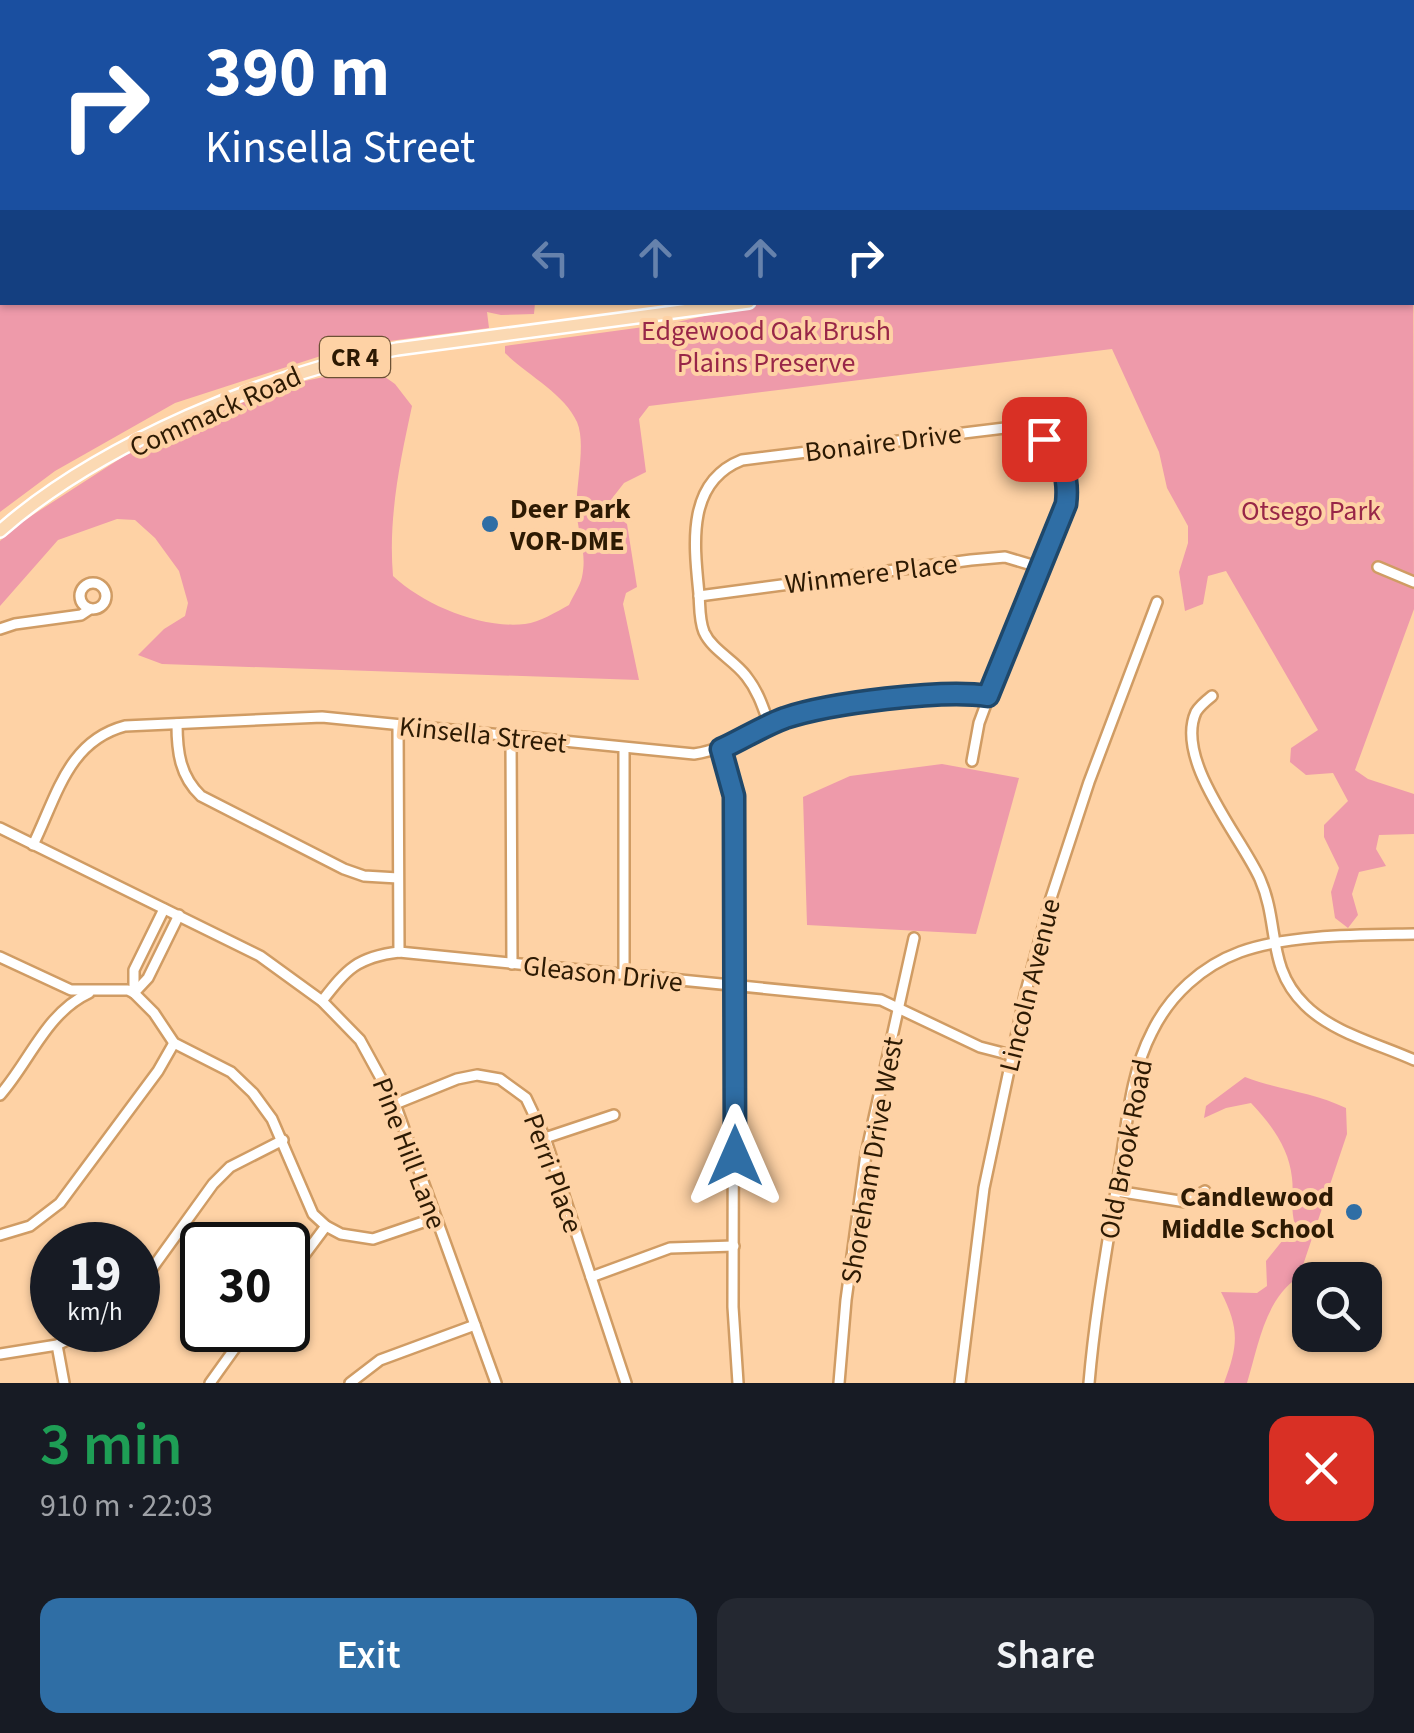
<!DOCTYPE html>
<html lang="en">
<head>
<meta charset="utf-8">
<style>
	body { margin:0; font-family:"Source Sans 3",sans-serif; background:#242831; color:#f1f3f6; height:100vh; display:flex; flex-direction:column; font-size:38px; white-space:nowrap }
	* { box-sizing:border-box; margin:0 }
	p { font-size:32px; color:#9ea1a6 }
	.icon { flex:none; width:55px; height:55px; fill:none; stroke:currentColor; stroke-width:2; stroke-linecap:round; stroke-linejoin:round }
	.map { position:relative; height:1383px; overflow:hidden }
	.details { display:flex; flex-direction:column; background:#171b24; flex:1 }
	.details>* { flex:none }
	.top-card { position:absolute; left:0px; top:0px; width:1415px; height:305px; box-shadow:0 2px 8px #0004; background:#1a4fa0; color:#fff; overflow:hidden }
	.fabs { position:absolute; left:1292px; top:1262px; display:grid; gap:20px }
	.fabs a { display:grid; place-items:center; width:90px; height:90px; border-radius:20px; background:#171b24; box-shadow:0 2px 8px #0004; font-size:50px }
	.speed { position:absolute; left:30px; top:1222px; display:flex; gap:20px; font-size:50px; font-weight:700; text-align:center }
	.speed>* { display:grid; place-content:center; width:130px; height:130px; border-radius:50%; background:#171b24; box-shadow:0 2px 8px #0004; line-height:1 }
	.speed small { font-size:25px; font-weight:400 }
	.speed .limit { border:5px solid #111; border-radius:15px; background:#fff; color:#111 }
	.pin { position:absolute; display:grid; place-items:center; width:85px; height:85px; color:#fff; margin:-42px; border-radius:20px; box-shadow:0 5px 15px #0006 }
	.me { position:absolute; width:110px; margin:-55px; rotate:0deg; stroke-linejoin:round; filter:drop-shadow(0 0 8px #0008) }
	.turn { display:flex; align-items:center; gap:35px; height:210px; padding:0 40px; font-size:45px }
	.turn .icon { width:130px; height:130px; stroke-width:2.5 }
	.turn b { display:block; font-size:70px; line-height:85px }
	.lanes { display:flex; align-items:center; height:95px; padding:0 40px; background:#0003; justify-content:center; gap:50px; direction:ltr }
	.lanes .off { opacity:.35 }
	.round { display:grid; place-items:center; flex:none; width:105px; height:105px; border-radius:20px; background:#242831 }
	.head { display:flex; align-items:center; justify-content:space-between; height:170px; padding:0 40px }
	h1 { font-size:60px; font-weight:600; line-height:75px; color:#1e9e55 }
	.button { display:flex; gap:20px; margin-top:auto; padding:20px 40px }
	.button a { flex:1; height:115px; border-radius:20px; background:#2f6ea5; color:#fff; font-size:40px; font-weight:600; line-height:115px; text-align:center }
	.button a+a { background:#242831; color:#f1f3f6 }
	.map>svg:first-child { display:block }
	.green { fill:#ee9aaa }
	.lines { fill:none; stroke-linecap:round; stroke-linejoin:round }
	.minor-casing { stroke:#d09c64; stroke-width:14 }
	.major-casing { stroke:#fff; stroke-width:16 }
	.minor { stroke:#fff; stroke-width:9 }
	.major { stroke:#fbd9b3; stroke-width:11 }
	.route-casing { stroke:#1f486b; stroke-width:25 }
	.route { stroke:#2f6ea5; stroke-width:18 }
	.poi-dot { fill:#2f6ea5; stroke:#fed2a5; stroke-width:4 }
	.labels { text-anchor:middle; stroke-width:8; stroke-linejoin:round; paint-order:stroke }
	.shield { fill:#fed2a5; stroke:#6c5134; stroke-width:2.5 }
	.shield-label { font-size:25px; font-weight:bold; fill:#2d1a03 }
	.park-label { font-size:28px; fill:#982648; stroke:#fed2a5 }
	.street-label { font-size:28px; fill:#2d1a03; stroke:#fed2a5 }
	.poi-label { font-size:28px; font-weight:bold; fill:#2d1a03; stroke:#fed2a5; text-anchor:start }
</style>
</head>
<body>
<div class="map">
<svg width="1414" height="1383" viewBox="0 0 1414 1383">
	<rect width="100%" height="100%" fill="#fed2a5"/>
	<g class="green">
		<path d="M 0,0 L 1396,0 L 2,2 L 2,302 L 535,303 L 534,314 L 501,315 L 487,312 L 489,328 L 374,343 L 330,353 L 175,403 L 55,471 L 0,512 Z"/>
		<path d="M 1413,194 L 1414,609 L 1355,770 L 1368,779 L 1414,794 L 1414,834 L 1379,835 L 1376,849 L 1386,866 L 1359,872 L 1352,894 L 1358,915 L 1348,928 L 1335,918 L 1331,892 L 1339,868 L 1324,837 L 1324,825 L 1348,801 L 1333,773 L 1306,775 L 1290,762 L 1291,748 L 1318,730 L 1226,571 L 1208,576 L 1203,604 L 1185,611 L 1179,572 L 1188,543 L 1188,526 L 1167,488 L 1159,452 L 1112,349 L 649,406 L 639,419 L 646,472 L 624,483 L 610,501 L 619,518 L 627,524 L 637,587 L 626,593 L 623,604 L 639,680 L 162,664 L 138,655 L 164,629 L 185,616 L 188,603 L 179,571 L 155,538 L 135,520 L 117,519 L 58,540 L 0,606 L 0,541 L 14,527 L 135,449 L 281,386 L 371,367 L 395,384 L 412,406 C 400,462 388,518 393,576 C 424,605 481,629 525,624 C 540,622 556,612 569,605 C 573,596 580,586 582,577 C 587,554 579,537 577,516 C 574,490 587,445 577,422 C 565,394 526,374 505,353 L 505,346 L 673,323 L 744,307 L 747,302 L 1412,302 Z"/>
		<path d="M 942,764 L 1019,778 L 976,934 L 807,925 L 803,797 L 850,776 Z"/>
		<path d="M 1245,1077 C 1279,1090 1313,1092 1346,1108 L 1347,1134 L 1299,1277 C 1265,1298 1258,1347 1247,1383 L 1224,1383 C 1238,1346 1240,1329 1221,1292 L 1257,1293 L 1267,1286 L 1266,1261 L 1295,1225 C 1290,1208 1294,1194 1292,1178 C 1289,1148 1271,1124 1251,1103 L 1226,1108 L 1204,1118 L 1206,1106 Z"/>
	</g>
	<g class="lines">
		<defs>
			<g id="minor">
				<path d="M 1412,184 L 1414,184"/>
				<path d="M 1053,448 L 1069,432"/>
				<path d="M 1378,567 L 1414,582"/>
				<circle cx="93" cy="596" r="13"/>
				<path d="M 699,596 L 971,560 L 1005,557 L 1042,568"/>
				<path d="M 0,629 L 15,624 L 81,615 L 90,609"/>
				<path d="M 1212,696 C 1207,700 1199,707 1196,712 C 1174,760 1242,838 1260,879 C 1280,925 1266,967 1305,1005 C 1333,1033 1379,1044 1414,1060"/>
				<path d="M 177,724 C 177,752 180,776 201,796 L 344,869 L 364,876 L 398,878"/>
				<path d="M 769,724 C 763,707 758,691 746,676 C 734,660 712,650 704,632 C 699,620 700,606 699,594 C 694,544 686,482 742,460 L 1013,427 C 1054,440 1071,460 1066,504 L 989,696 L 979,723 L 972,761"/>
				<path d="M 398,725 L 399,952"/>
				<path d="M 511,737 L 512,964"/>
				<path d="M 721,749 L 734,796 L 733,1307 L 738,1383"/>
				<path d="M 624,750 L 624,974"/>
				<path d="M 0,828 L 260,956 L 322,1001 L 360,1040 L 395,1104 L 496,1383"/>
				<path d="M 33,845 C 57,796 68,741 125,726 L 322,717 L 694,754 C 728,749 755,728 787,717 C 832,703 943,689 989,696"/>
				<path d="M 164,909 L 134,970 L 134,993 L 154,1013 L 174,1043 L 231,1072 L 253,1093 L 272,1119 L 313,1214 L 326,1226 L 341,1234 L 373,1239 L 435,1218"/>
				<path d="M 0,957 L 71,990 L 128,990 L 134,993"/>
				<path d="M 134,993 L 148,978 L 179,915"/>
				<path d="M 322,1001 C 347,969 357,957 399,952 L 881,1000 L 980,1047 L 1011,1055"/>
				<path d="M 0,1095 C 30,1061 46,1013 89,993"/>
				<path d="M 395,1104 L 457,1079 L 477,1075 L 500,1079 L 526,1098 L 545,1138 L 626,1383"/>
				<path d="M 545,1138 L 614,1115"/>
				<path d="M 1116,1191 L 1186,1202 L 1205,1191"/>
				<path d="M 0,1235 L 30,1226 L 60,1203 L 158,1071 L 174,1043"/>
				<path d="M 288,1277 L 326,1226"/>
				<path d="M 591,1277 L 670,1248 L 734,1246"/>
				<path d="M 138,1288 L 213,1184 L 230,1167 L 283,1140"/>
				<path d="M 57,1345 L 64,1383"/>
				<path d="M 0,1354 L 57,1345 L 88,1330"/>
				<path d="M 210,1383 L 248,1330"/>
				<path d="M 350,1383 L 380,1360 L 475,1325"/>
				<path d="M 839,1383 L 846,1300 L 866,1154 L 914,938"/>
				<path d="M 960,1383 L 984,1188 L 1025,995 L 1050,901 L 1089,782 L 1157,602"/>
				<path d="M 1089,1383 C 1095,1312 1108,1242 1119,1172 C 1127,1126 1130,1074 1152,1032 C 1170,995 1202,966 1240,952 C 1290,934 1361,935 1414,934"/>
			</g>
			<g id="major">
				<path d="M 1282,2 L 1284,0"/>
				<path d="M 0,531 C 99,444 269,373 397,349 L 749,302"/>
			</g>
		</defs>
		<use href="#minor" class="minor-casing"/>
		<use href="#major" class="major-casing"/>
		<use href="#minor" class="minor"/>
		<use href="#major" class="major"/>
	</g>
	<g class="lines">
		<defs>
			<path id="route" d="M 735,1156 L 734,796 L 721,749 C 743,739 763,726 785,718 C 830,703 942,689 988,696 L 1066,504 C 1069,478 1063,458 1044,439"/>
		</defs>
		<use href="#route" class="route-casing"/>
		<use href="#route" class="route"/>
	</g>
	<g class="poi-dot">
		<circle cx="490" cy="524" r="10"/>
		<circle cx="1354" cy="1212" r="10"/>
	</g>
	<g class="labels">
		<rect class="shield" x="320" y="337" width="70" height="40" rx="8"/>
		<g class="shield-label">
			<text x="355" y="366">CR 4</text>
		</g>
		<g class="park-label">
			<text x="766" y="340">Edgewood Oak Brush<tspan x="766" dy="32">Plains Preserve</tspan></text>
			<text x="1311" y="520">Otsego Park</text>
		</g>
		<g class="street-label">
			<text transform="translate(215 411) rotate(-24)" y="10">Commack Road</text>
			<text transform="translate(883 442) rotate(-7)" y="10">Bonaire Drive</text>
			<text transform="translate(871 573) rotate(-7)" y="10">Winmere Place</text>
			<text transform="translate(483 734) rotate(6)" y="10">Kinsella Street</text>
			<text transform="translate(603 973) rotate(6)" y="10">Gleason Drive</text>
			<text transform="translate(1029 985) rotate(-76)" y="10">Lincoln Avenue</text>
			<text transform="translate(1125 1149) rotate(-79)" y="10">Old Brook Road</text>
			<text transform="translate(410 1153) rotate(69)" y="10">Pine Hill Lane</text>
			<text transform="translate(871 1160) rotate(-80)" y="10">Shoreham Drive West</text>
			<text transform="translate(554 1173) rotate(70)" y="10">Perri Place</text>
		</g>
		<g class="poi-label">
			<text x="510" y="518">Deer Park<tspan x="510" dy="32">VOR-DME</tspan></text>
			<text x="1334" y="1206" text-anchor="end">Candlewood<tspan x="1334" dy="32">Middle School</tspan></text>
		</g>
	</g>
</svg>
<div class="fabs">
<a><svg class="icon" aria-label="search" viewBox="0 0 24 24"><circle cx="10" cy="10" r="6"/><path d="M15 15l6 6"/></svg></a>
</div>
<div class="speed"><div>19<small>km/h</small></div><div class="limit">30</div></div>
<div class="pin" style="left:1044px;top:439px;background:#d93025"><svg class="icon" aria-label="arrive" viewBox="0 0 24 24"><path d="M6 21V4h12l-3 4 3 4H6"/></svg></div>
<svg class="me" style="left:735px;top:1156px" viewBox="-20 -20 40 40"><path d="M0-17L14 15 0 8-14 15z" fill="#2f6ea5" stroke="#fff" stroke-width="4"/></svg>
<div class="top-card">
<div class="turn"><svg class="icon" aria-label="right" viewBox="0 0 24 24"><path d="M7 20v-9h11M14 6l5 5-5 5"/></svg><div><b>390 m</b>Kinsella Street</div></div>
<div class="lanes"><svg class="icon off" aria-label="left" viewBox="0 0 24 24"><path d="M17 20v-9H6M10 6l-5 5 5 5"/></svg><svg class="icon off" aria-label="ahead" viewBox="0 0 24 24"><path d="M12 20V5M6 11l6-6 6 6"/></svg><svg class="icon off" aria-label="ahead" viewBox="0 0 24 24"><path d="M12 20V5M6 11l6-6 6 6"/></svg><svg class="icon" aria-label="right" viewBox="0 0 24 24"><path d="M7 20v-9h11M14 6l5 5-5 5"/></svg></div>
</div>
</div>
<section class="details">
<div class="head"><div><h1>3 min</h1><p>910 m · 22:03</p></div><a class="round" style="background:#d93025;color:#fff"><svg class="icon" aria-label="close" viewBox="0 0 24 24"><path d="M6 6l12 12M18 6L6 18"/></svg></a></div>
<div class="button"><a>Exit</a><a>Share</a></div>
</section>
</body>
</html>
